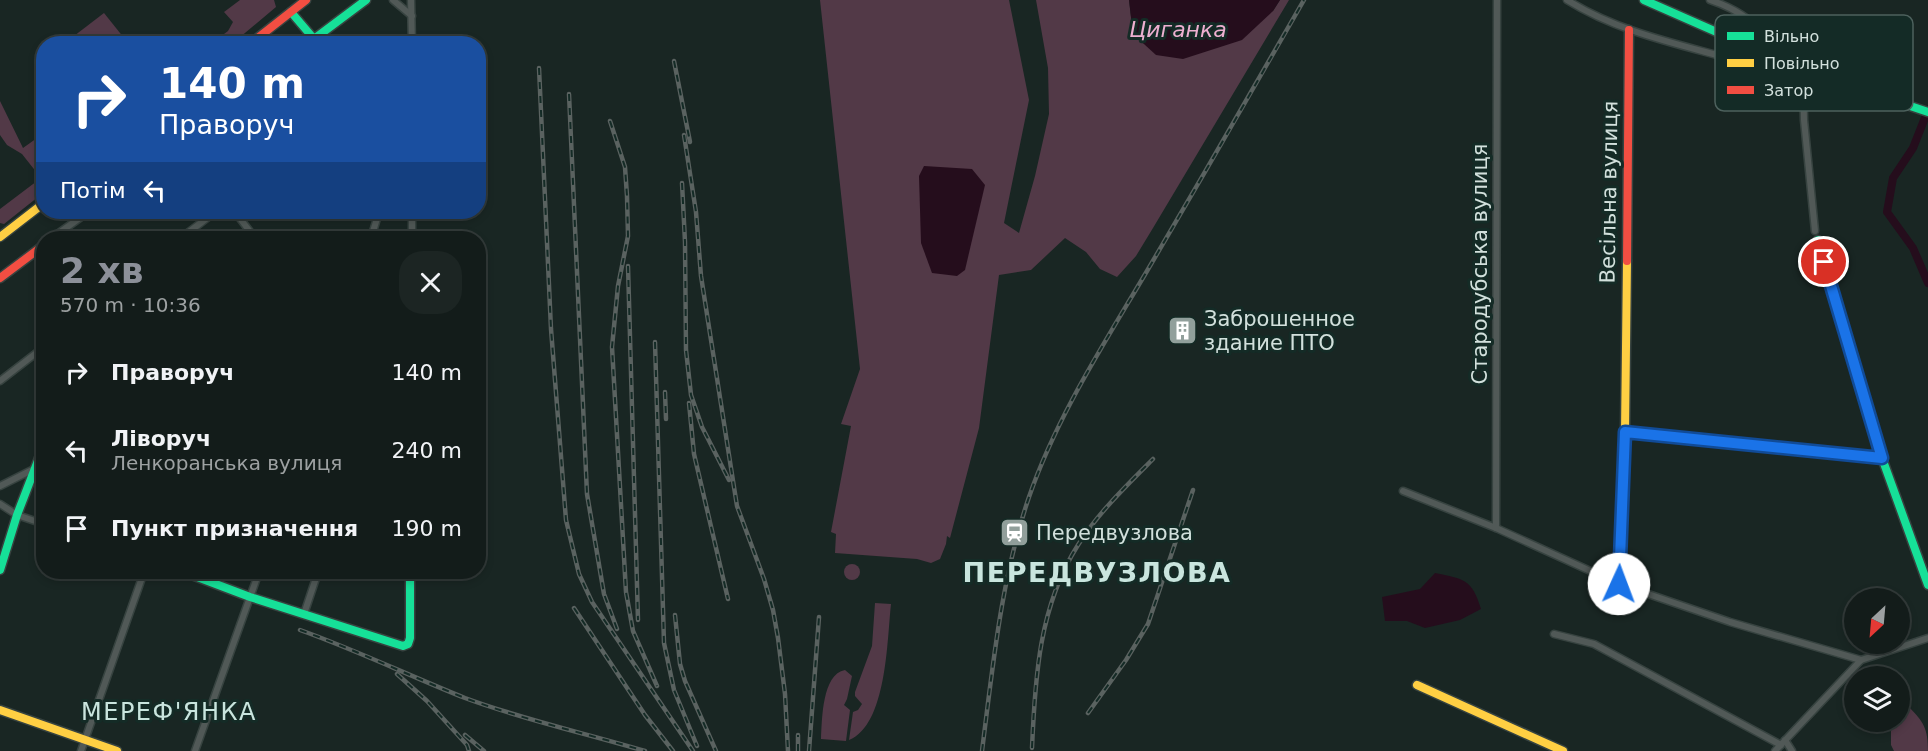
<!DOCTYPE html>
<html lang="uk">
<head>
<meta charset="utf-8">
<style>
	body { margin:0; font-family:"DejaVu Sans",sans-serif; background:#1c2523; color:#f1f3f6; height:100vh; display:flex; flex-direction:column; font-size:22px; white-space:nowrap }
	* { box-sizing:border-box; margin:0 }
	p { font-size:20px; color:#9da1a2 }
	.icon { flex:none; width:33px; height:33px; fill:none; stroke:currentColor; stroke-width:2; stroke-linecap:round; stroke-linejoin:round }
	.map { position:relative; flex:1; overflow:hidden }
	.drawer { position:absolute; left:36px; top:231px; width:450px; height:348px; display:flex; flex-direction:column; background:#131c1a; border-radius:24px; box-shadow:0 3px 9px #0003,0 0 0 2px #323a39 }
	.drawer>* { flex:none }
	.top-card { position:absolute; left:36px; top:36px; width:450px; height:183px; border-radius:24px; box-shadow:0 3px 9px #0003,0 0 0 2px #323a39; background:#1a4fa0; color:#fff; overflow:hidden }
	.needle { width:39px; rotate:206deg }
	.fabs { position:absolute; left:1844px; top:588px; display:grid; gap:12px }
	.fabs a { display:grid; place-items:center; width:66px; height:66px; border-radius:50%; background:#131c1a; box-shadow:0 3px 9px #0003,0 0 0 2px #323a39; font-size:30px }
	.pin { position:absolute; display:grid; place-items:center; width:51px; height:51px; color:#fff; margin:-26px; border:3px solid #fff; border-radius:50%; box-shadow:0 2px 6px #0007 }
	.me { position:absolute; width:66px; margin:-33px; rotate:2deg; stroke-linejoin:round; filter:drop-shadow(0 0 4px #0008) }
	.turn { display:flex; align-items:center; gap:21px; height:126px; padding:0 24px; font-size:27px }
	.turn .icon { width:78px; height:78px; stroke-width:2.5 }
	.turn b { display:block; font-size:42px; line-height:51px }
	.then { display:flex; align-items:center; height:57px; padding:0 24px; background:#0003; gap:12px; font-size:22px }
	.round { display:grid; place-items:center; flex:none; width:63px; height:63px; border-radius:24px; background:#1c2523 }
	.headline { display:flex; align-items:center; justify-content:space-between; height:102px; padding:0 24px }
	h1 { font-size:36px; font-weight:700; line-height:45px; color:#8c9099 }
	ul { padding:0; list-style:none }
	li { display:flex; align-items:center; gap:18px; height:78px; padding:0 24px }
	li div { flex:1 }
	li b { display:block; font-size:22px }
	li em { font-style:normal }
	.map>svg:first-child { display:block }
	.green { fill:#523947 }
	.water { fill:#250d1c }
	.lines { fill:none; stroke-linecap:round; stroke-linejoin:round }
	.canal { stroke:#250d1c; stroke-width:8 }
	.street-casing { stroke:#374340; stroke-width:9 }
	.fast-casing { stroke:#374340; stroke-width:11 }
	.slow-casing { stroke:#374340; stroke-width:11 }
	.jam-casing { stroke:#374340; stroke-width:11 }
	.street { stroke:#515957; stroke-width:6 }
	.fast { stroke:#16e098; stroke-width:8 }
	.slow { stroke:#ffcf43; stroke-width:8 }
	.jam { stroke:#f24e42; stroke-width:8 }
	.rail-casing { stroke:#5a6260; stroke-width:4.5 }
	.rail { stroke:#142b26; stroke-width:2; stroke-dasharray:7; stroke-linecap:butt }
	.route-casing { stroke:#114b97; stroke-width:15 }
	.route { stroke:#1a73e8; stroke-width:10 }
	.labels { text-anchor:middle; stroke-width:6; stroke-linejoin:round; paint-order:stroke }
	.street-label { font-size:21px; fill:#d2e0dc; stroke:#142b26 }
	.poi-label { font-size:21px; fill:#d2e0dc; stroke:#142b26; text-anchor:start }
	.water-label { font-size:22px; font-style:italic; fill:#edafd0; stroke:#142b26 }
	.quarter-label { font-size:24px; letter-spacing:1.5px; fill:#c9e5de; stroke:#142b26 }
	.district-label { font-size:27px; font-weight:bold; letter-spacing:1.5px; fill:#c9e5de; stroke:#142b26 }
	.key { fill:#142b26; stroke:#4d615d; stroke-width:1.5 }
	.key-label { font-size:16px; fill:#d2e0dc }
</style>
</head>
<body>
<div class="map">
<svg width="1928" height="751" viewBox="0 0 1928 751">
	<rect width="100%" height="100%" fill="#192623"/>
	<g class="green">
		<path d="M 240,0 L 274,0 L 276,7 L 233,43 L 212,43 L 228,31 L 233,22 L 224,12 Z"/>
		<path d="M 820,0 L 1009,0 L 1029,100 L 1004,223 L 1019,233 L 1035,176 L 1049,114 L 1048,68 L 1036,0 L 1129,0 L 1133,34 L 1273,11 L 1280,0 L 1289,0 L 1153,228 L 1136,256 L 1117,277 L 1100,269 L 1086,252 L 1065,238 L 1031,270 L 999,275 L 979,428 L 950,538 L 947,536 L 946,544 L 940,559 L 931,563 L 917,559 L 835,553 L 836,534 L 831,532 L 851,426 L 841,424 L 860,369 Z"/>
		<path d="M 104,13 L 128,43 L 78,43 L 74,36 Z"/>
		<path d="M 0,101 L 23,148 L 44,133 L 43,193 L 4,224 L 0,223 L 0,209 L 41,178 L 22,154 L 7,145 L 0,135 Z"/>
		<circle cx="852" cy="572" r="8"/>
		<path d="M 875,603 L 891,604 C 887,640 887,725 849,740 L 853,712 L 858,710 L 862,704 L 855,696 L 855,692 L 872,646 Z"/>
		<path d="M 845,670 L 852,676 L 847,699 L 844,705 L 850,710 L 846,741 L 821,739 C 822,720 822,674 845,670 Z"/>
		<path d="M 1908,706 C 1924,722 1928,729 1928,751 L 1894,751 L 1891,745 L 1891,722 L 1899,722 L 1899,708 Z"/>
	</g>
	<g class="water">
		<path d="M 1129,0 L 1280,0 L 1273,11 L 1242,40 L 1183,59 L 1156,55 L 1133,34 Z"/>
		<path d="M 924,166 L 972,169 L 985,185 L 965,270 L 957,276 L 932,273 L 921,243 L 919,176 Z"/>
		<path d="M 1435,573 C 1464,579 1472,579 1481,609 L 1460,620 L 1425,628 L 1407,621 L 1385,621 L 1382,597 L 1420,589 Z"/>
	</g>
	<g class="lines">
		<path class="canal" d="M 1928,110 L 1913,148 L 1893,178 L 1887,212 L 1913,248 L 1928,283"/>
		<defs>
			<g id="street">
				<path d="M 393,0 L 412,16"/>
				<path d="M 411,0 L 412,44"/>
				<path d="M 1567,0 C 1618,32 1678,44 1735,60 C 1748,62 1757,61 1768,54 C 1767,25 1734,8 1710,0"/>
				<path d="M 1803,70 L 1804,120 L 1815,231"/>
				<path d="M 235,212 L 255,238"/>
				<path d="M 52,238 L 88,212"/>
				<path d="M 181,238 L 215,212"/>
				<path d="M 371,238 L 379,212"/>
				<path d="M 412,238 L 412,212"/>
				<path d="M 0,381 L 44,347"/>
				<path d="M 1625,432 L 1882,458"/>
				<path d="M 0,486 L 34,469"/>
				<path d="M 1403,491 L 1496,528 L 1619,584 L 1730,622 L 1861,660"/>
				<path d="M 0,504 L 17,515 L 44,524"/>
				<path d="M 1496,528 L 1497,0"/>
				<path d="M 304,614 L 318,572"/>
				<path d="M 1554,634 L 1594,644 L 1781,745"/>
				<path d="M 1785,740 L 1792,751"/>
				<path d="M 81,751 L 144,572"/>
				<path d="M 195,751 L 259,572"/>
				<path d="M 1775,751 L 1861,660 L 1928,638"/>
			</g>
			<g id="fast">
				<path d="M 1644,0 L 1803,70 L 1928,112"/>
				<path d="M 291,12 L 314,39 L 366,0"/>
				<path d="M 1818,240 L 1882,458 L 1928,585"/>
				<path d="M 0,570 L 17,515 L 44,445"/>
				<path d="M 184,572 L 250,597 L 403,646 L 408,644 L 410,638 L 410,572"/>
			</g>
			<g id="slow">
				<path d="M 0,237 L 44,203"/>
				<path d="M 1619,584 L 1625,432 L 1627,261"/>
				<path d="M 1417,685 L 1563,751"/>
				<path d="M 0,710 L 117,751"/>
			</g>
			<g id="jam">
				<path d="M 250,44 L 306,0"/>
				<path d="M 1627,261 L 1629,30"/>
				<path d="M 0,278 L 44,245"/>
			</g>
		</defs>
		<use href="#street" class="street-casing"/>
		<use href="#fast" class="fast-casing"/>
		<use href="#slow" class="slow-casing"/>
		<use href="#jam" class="jam-casing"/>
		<use href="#street" class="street"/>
		<use href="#fast" class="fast"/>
		<use href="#slow" class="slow"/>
		<use href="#jam" class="jam"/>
		<defs>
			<g id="rail">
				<path d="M 674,61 L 690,142"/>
				<path d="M 539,68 L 551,329 L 566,520 L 579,574 L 592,602 L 693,751"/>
				<path d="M 569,94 L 587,494 L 604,594 L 617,629"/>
				<path d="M 610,121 L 625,167 L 627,196 L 628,236 L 618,286 L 612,347 L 626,592 L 633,631 L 657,686"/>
				<path d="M 684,135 L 696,212 L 701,276 L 731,468 L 737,506 L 764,579 L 773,610 L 778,638 L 785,694 L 788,751"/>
				<path d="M 682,183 L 685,242 L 686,350 L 691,395 L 702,427 L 729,480"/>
				<path d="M 628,266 L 638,620"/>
				<path d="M 655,342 L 664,643 L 674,690 L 697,746"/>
				<path d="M 665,392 L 666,419"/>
				<path d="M 689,403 L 694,454 L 728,599"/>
				<path d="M 574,608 L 645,715 L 673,751"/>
				<path d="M 675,615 L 680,664 L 685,681 L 716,751"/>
				<path d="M 300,630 C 356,650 410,676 465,698 C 524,720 585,733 645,751"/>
				<path d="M 397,674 L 427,701 L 467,745 L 469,751"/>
				<path d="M 1088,713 L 1126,660 L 1148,624 L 1193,490"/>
				<path d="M 465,735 L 484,751"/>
				<path d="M 1032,748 C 1035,678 1039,606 1078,545 C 1098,513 1126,486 1153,459"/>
				<path d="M 798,751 L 798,735"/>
				<path d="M 809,751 L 819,617"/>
				<path d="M 982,751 C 993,665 1001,579 1029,497 C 1057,416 1104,344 1147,271 C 1200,181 1252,91 1304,0"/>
			</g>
		</defs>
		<use href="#rail" class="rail-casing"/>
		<use href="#rail" class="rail"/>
	</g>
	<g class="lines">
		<defs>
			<path id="route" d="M 1619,584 L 1625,432 L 1882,458 L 1824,262"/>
		</defs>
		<use href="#route" class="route-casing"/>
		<use href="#route" class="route"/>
	</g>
	<defs>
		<symbol id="building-square" viewBox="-11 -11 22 22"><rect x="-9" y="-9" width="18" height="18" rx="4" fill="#919f9b" stroke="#142b26"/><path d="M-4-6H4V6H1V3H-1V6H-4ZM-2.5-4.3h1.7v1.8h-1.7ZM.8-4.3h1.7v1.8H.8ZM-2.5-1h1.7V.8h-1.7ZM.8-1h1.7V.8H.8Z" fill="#fff"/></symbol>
		<symbol id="station-square" viewBox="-11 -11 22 22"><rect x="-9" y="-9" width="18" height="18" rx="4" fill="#919f9b" stroke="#142b26"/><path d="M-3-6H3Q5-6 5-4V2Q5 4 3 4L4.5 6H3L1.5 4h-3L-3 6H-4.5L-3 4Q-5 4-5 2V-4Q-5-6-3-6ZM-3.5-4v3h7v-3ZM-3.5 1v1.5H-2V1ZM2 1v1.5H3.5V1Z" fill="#fff"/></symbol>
	</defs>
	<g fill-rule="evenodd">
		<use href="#building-square" x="1166" y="314" width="33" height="33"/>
		<use href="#station-square" x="998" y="516" width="33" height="33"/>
	</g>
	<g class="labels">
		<g class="street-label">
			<text transform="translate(1609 192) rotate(-89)" y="7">Весільна вулиця</text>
			<text transform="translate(1480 264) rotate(-90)" y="7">Стародубська вулиця</text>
		</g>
		<g class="poi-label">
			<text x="1204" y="326">Заброшенное<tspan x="1204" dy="24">здание ПТО</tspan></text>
			<text x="1036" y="540">Передвузлова</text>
		</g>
		<g class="water-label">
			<text x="1178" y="37">Циганка</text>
		</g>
		<g class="quarter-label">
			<text x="169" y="720">МЕРЕФ'ЯНКА</text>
		</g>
		<g class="district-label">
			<text x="1097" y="582">ПЕРЕДВУЗЛОВА</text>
		</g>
	</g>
	<rect x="1715" y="15" width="198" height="96" rx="9" class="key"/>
	<rect x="1727" y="32" width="27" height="8" fill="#16e098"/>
	<rect x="1727" y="59" width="27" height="8" fill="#ffcf43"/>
	<rect x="1727" y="86" width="27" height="8" fill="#f24e42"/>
	<g class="key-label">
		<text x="1764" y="42">Вільно</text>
		<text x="1764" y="69">Повільно</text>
		<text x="1764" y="96">Затор</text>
	</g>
</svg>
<div class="fabs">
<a><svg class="needle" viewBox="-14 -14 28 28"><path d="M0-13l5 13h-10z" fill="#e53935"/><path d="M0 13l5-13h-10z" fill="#9da1a2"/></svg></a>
<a><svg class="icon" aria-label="layers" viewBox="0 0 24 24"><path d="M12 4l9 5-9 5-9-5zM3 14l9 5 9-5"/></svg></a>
</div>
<div class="pin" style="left:1824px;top:262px;background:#d93025"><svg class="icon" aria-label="arrive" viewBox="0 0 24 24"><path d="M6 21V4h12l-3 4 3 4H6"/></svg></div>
<svg class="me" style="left:1619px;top:584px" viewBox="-20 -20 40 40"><circle r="19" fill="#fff"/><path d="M0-13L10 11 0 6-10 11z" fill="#1a73e8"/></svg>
<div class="top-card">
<div class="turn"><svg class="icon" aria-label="right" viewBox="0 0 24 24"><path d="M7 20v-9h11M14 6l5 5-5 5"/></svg><div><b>140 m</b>Праворуч</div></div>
<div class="then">Потім<svg class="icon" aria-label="left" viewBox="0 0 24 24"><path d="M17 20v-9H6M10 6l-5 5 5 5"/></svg></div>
</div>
<section class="drawer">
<div class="headline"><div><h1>2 хв</h1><p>570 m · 10:36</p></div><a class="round"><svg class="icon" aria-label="close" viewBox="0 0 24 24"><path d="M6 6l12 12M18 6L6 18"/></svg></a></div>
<ul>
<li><svg class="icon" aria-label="right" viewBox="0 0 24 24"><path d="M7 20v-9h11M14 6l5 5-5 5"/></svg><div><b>Праворуч</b></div><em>140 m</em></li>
<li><svg class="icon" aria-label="left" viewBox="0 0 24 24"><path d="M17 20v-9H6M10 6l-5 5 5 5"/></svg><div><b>Ліворуч</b><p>Ленкоранська вулиця</p></div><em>240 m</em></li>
<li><svg class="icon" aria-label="arrive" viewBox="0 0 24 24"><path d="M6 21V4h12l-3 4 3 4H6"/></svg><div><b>Пункт призначення</b></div><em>190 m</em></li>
</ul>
</section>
</div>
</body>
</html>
